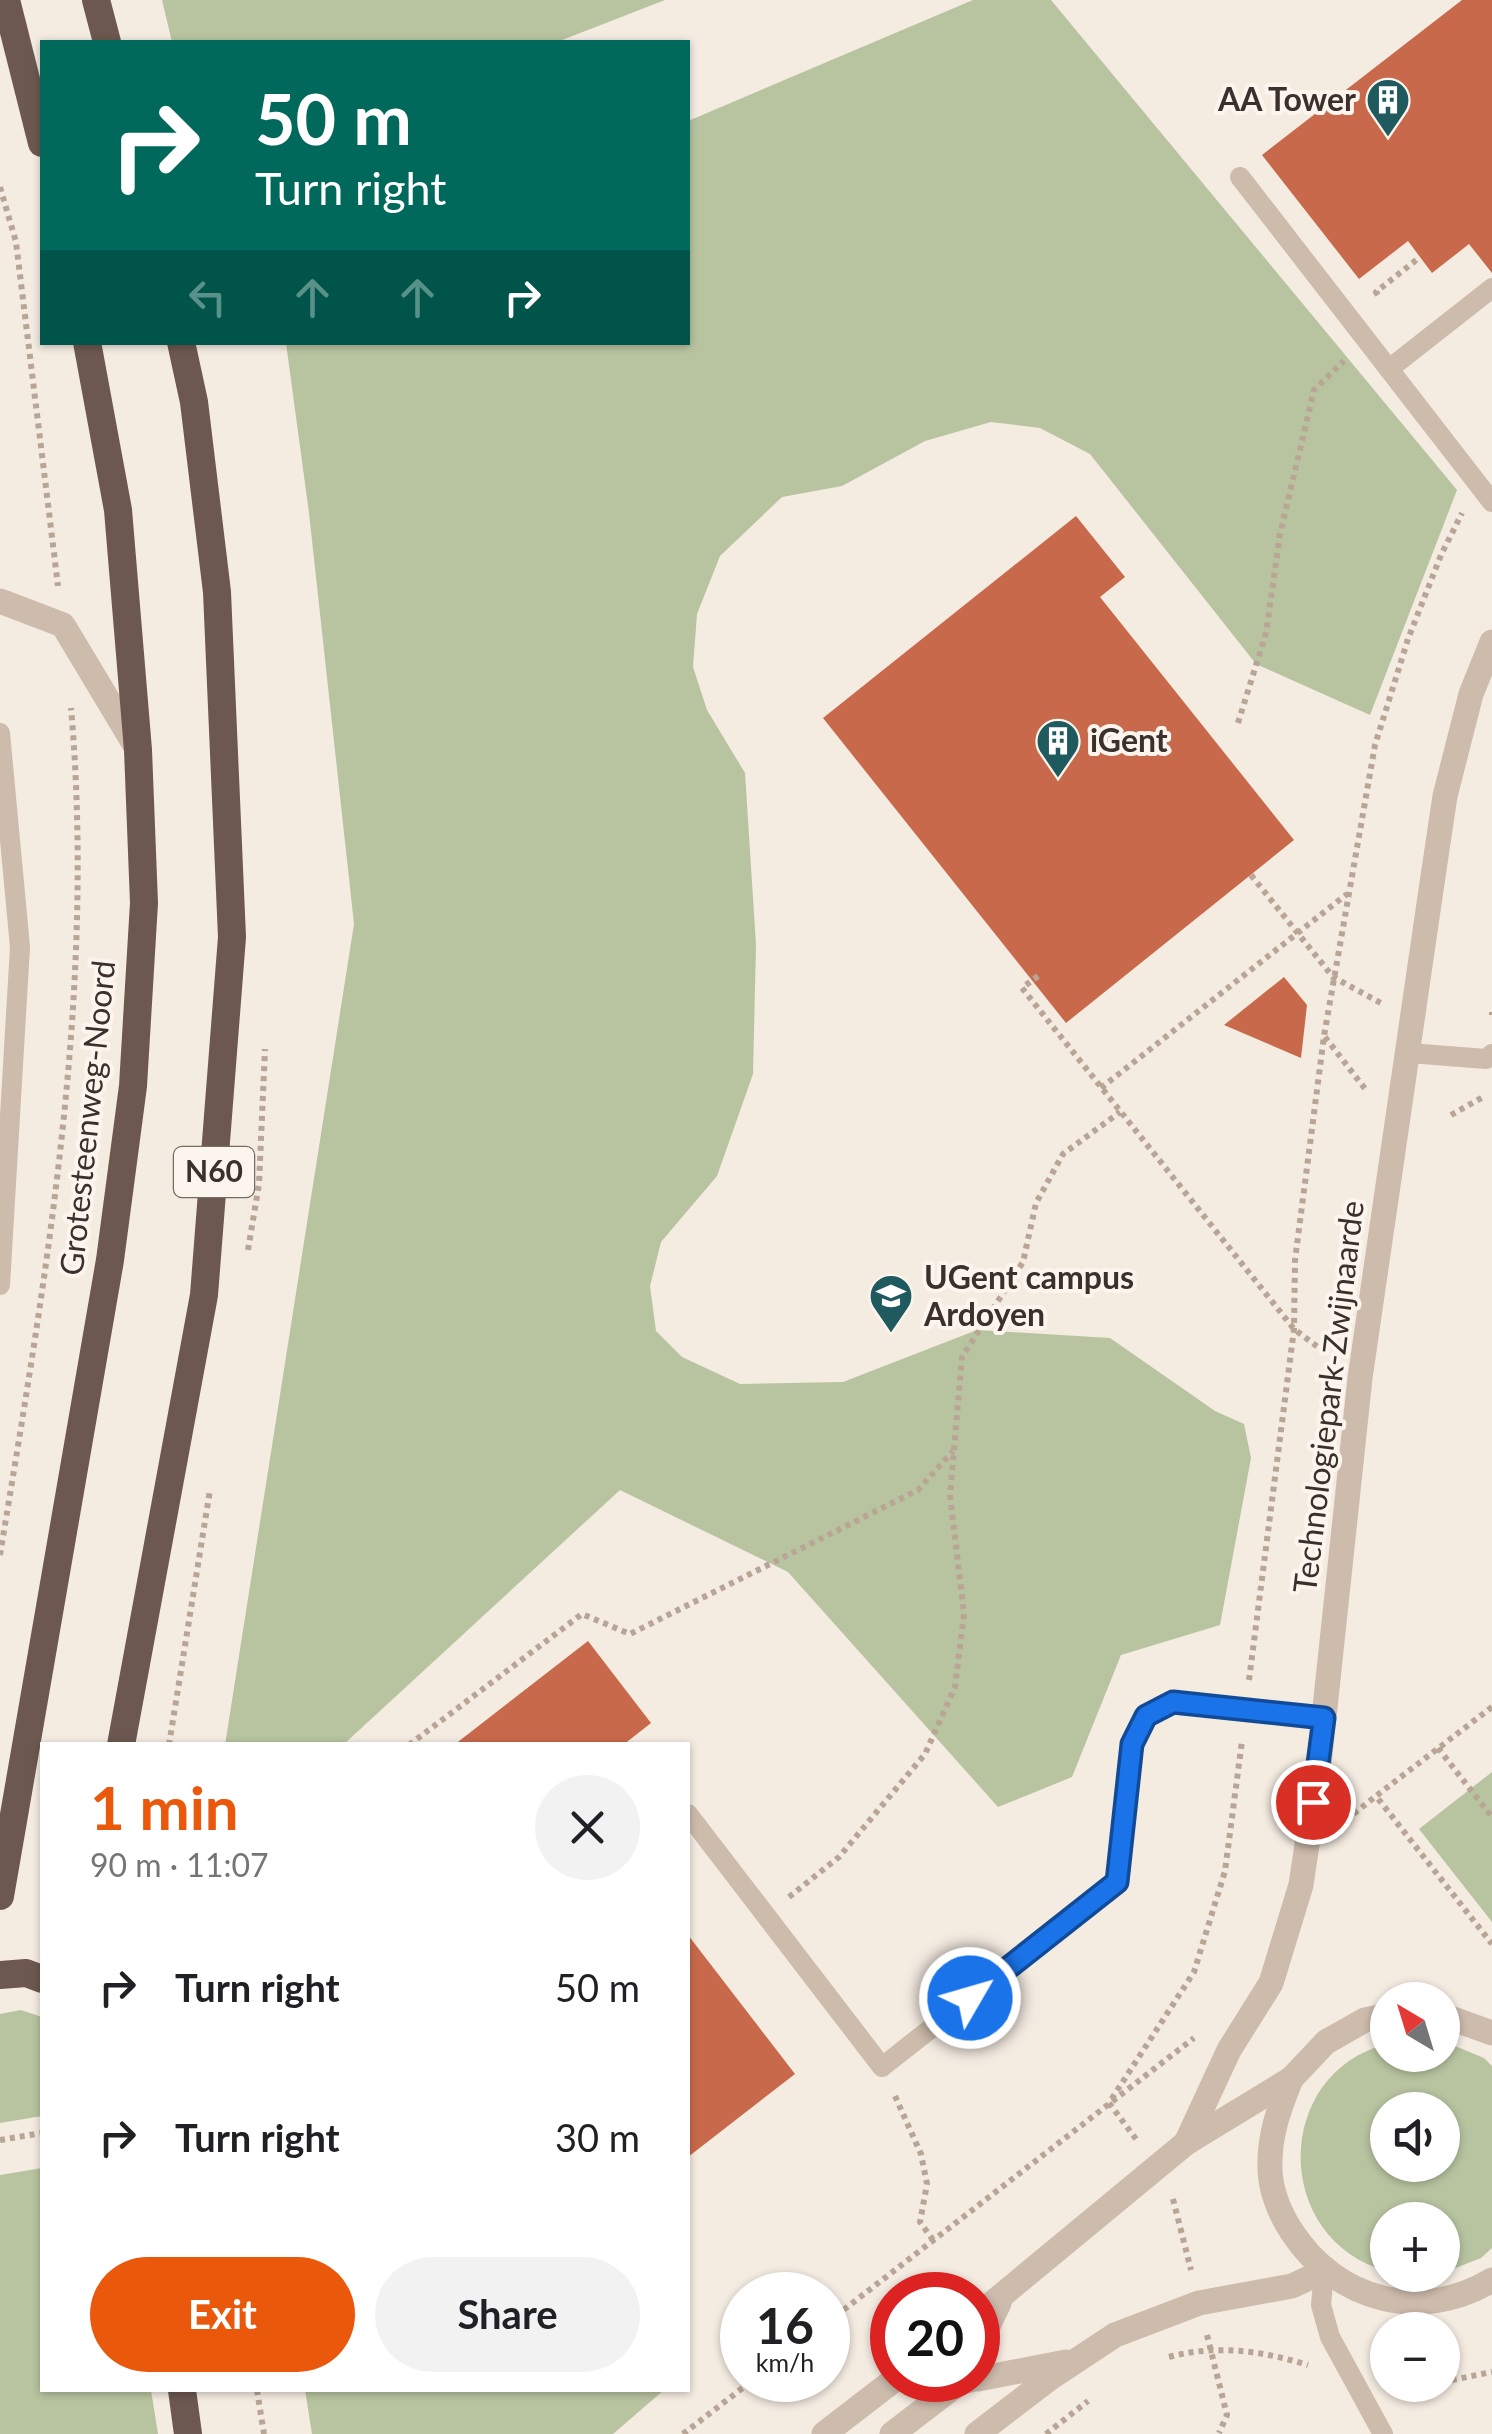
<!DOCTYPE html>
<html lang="en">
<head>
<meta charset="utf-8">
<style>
	body { margin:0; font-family:Lato,sans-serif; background:#f2f2f2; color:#202124; height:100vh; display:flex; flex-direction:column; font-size:38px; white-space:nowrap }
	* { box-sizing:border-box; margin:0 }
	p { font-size:32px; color:#757577 }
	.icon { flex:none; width:55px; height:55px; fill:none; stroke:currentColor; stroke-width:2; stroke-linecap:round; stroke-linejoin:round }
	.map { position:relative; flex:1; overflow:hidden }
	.details { position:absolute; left:40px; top:1742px; width:650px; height:650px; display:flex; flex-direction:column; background:#fff; border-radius:0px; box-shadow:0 2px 8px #0004 }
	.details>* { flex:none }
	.banner { position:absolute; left:40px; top:40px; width:650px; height:305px; border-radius:0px; box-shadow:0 2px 8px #0004; background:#00695c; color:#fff; overflow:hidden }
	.needle { width:65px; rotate:322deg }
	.tools { position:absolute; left:1370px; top:1982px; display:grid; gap:20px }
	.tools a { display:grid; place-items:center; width:90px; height:90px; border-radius:50%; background:#fff; box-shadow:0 2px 8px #0004; font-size:50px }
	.speed { position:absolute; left:720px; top:2272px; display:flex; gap:20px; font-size:50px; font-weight:700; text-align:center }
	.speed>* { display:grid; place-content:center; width:130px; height:130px; border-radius:50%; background:#fff; box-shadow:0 2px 8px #0004; line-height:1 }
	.speed small { font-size:25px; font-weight:400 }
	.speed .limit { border:15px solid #d22; background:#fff; color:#111 }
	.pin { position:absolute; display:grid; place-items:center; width:85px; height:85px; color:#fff; margin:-42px; border:5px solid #fff; border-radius:50%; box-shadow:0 2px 10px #0007 }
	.me { position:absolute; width:110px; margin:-55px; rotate:52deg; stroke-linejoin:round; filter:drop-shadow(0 0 8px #0008) }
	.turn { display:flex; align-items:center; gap:35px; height:210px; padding:0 50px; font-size:45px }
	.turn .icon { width:130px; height:130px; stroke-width:2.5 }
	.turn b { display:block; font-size:70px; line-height:85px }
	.lanes { display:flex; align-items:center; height:95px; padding:0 50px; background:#0003; justify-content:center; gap:50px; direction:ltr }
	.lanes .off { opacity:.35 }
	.round { display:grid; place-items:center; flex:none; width:105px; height:105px; border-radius:52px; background:#f2f2f2 }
	.headline { display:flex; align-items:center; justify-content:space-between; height:170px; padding:0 50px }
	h1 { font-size:60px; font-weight:700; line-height:75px; color:#ea580c }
	.cta { display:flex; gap:20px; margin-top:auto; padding:20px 50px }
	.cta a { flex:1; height:115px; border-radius:60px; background:#ea580c; color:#fff; font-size:40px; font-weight:700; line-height:115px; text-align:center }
	.cta a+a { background:#f2f2f2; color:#202124 }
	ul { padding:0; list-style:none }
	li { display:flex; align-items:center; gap:30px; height:150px; padding:0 50px }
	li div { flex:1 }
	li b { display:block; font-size:38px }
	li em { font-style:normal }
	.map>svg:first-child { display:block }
	.green { fill:#b8c4a0; fill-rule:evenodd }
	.building { fill:#c8694b }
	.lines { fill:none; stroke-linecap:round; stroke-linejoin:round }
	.path { stroke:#b9a596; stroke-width:6; stroke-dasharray:5 5; stroke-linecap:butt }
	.service { stroke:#cdbbac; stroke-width:20 }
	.minor { stroke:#cdbbac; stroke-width:25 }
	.trunk { stroke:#6c584f; stroke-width:28 }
	.route-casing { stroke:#114b97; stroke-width:25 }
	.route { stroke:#1a73e8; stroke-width:18 }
	.labels { text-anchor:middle; stroke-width:8; stroke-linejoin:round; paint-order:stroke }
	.shield { fill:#fbf5ee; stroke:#756b66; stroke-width:2.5 }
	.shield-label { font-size:30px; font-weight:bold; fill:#3b302b }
	.poi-label { font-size:32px; font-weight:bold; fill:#3b302b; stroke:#fbf5ee; text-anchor:start }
	.street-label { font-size:32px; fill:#3b302b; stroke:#fbf5ee }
</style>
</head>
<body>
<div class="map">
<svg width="1492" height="2434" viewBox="0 0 1492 2434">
	<rect width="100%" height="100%" fill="#f4ebe1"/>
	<g class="green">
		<path d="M 162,0 L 665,0 L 557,42 L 172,42 Z"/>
		<path d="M 973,0 L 1051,0 L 1457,490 L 1370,715 L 1256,664 L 1090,454 L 1040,428 L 991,422 L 925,441 L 842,486 L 782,497 L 720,556 L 697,614 L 693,667 L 707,710 L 745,773 L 756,945 L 753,1074 L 717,1176 L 661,1242 L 650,1286 L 656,1331 L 682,1357 L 740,1384 L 843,1382 L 977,1330 L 1110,1338 L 1215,1411 L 1244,1424 L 1251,1458 L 1220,1625 L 1121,1655 L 1072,1777 L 998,1807 L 788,1572 L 620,1490 L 343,1745 L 225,1745 L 354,924 L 309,513 L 286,343 L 688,342 L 688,121 Z"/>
		<path d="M 1492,1772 L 1492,1922 L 1419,1829 Z"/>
		<path d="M 21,2010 L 42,2017 L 42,2116 L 0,2123 L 0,2014 Z"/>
		<path d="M 1443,2041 L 1484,2058 L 1492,2066 L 1492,2248 L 1481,2258 L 1443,2273 L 1442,2220 L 1388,2220 L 1387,2271 C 1272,2240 1272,2073 1387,2044 L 1388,2055 L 1442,2055 ZM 1442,2110 L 1442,2165 L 1388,2165 L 1388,2110 Z"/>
		<path d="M 42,2168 L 42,2390 L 151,2390 L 158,2434 L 0,2434 L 0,2175 Z"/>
		<path d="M 305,2390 L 664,2390 L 613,2434 L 312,2434 Z"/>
	</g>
	<g class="building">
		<path d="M 1462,0 L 1492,0 L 1492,273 L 1469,244 L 1432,273 L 1408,241 L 1359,279 L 1262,155 Z"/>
		<path d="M 1076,516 L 1125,577 L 1100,597 L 1294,840 L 1066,1023 L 823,718 Z"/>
		<path d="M 1284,977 L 1307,1005 L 1301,1058 L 1224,1025 Z"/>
		<path d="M 588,1641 L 651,1723 L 623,1745 L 454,1745 Z"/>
		<path d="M 688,1935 L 795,2074 L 688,2157 Z"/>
	</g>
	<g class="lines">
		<g class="path">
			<path d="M 0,187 L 16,242 L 58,586"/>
			<path d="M 1378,295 L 1376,292 L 1420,257"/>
			<path d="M 1238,723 L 1266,633 L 1280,534 L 1314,390 L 1344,361"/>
			<path d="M 1251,875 L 1333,977 L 1381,1003"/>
			<path d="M 1038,976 L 1022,988 L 1294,1329 L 1327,1354"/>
			<path d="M 1492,1015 L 1492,1012"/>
			<path d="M 1325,1037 L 1366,1090"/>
			<path d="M 1101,1088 L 1347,894"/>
			<path d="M 1451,1115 L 1483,1097"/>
			<path d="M 248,1250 L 259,1184 L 265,1049"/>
			<path d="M 0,1555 C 46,1276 96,992 71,708"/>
			<path d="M 1249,1680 L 1294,1329 L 1295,1260 L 1324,1036 L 1375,745 L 1408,639 L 1441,555 L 1462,513"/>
			<path d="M 1492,1707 L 1376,1796 L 1492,1944"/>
			<path d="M 169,1745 L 210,1490"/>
			<path d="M 409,1745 L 582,1614 L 630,1634 L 918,1490 L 953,1451"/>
			<path d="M 1438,1748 L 1492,1817"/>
			<path d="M 1346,1820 L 1376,1796"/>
			<path d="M 789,1897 L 839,1857 L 925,1754 L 955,1687 L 964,1614 L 950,1495 L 962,1357 L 1023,1262 L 1036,1203 L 1063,1154 L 1120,1112"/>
			<path d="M 895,2096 L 921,2154 L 927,2184 L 920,2222 L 933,2240"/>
			<path d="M 1136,2139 L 1109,2103 L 1194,1972 L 1225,1871 L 1242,1741"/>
			<path d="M 0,2140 L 42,2133"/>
			<path d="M 1173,2199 L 1191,2270"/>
			<path d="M 828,2322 L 1194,2038"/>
			<path d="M 1207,2335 L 1227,2415 L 1219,2433"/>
			<path d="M 1169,2357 C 1217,2344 1262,2351 1308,2365"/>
			<path d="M 1442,2382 L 1492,2372"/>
			<path d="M 257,2390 L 264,2434"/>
			<path d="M 683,2434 L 753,2380"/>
			<path d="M 1046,2434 L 1088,2401"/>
		</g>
		<g class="service">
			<path d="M 1240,177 L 1492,502"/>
			<path d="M 1389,369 L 1492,288"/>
			<path d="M 0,733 L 20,947 L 0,1285"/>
			<path d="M 1409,1053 L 1486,1059 L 1492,1054"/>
			<path d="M 688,1814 L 882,2067 L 1117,1882 L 1132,1744 L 1146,1716 L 1173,1702 L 1324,1718"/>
			<path d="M 1324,2271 L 1321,2305 L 1330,2337 L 1383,2434"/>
		</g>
		<g class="minor">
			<path d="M 0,601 L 63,625 L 138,750"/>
			<path d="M 1442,2015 L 1492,2033"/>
			<path d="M 1291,2079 C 1279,2109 1269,2135 1270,2168 C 1270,2190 1280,2214 1292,2232 C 1337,2301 1421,2323 1492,2280"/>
			<path d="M 1186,2143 L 1229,2050 L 1271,1983 L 1301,1885 L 1319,1764 L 1360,1378 L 1431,890 L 1445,796 L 1471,694 L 1492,642"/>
			<path d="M 978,2315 L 1186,2143 L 1291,2079 L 1326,2042 L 1365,2020 L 1388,2015"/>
			<path d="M 978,2347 L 999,2303"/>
			<path d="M 978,2379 L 1066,2362"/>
			<path d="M 824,2434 L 894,2380"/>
			<path d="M 892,2434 L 960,2382 L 971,2380"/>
			<path d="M 977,2434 L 1050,2378 L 1115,2335 L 1199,2303 L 1292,2286 L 1324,2271"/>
		</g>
		<g class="trunk">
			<path d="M 6,0 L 42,143"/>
			<path d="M 96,0 L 107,42"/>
			<path d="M 121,1745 L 204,1295 L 232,937 L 217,592 L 194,402 L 181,342"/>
			<path d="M 0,1896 L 110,1260 L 133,1086 L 144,903 L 138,750 L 118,510 L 87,342"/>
			<path d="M 0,1975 L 26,1973 L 42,1979"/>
			<path d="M 182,2390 L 188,2434"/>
		</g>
	</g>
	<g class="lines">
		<defs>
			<path id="route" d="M 970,1998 L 1117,1882 L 1132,1744 L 1146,1716 L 1173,1702 L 1324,1718 L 1313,1802"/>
		</defs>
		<use href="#route" class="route-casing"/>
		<use href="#route" class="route"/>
	</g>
	<defs>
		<symbol id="building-pin" viewBox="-11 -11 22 30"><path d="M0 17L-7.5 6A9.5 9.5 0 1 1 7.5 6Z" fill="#1f5a5e" stroke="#fbf5ee"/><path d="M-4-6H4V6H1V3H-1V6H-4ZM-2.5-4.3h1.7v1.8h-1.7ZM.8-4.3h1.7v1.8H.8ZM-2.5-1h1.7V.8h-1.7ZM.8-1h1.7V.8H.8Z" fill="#fff"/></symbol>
		<symbol id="university-pin" viewBox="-11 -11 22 30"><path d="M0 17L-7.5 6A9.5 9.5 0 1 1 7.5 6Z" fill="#1f5a5e" stroke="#fbf5ee"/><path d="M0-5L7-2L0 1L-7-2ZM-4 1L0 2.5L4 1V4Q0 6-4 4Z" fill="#fff"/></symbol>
	</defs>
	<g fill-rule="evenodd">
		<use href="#building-pin" x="1363" y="75" width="50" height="68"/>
		<use href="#building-pin" x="1033" y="716" width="50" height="68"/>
		<use href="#university-pin" x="866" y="1271" width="50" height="68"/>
	</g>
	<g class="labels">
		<rect class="shield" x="174" y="1147" width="80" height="50" rx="8"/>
		<g class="shield-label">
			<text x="214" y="1182">N60</text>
		</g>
		<g class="poi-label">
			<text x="1356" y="111" text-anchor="end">AA Tower</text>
			<text x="1090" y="752">iGent</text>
			<text x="924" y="1289">UGent campus<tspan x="924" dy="37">Ardoyen</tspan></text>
		</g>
		<g class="street-label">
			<text transform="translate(88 1118) rotate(-84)" y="11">Grotesteenweg-Noord</text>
			<text transform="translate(1329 1397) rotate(-83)" y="11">Technologiepark-Zwijnaarde</text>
		</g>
	</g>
</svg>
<div class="tools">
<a><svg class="needle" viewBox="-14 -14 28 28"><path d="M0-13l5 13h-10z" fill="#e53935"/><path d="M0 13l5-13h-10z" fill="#757577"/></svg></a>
<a><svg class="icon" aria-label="sound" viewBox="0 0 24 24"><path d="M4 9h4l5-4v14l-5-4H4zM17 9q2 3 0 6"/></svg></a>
<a>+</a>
<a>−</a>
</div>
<div class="speed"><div>16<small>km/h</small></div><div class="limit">20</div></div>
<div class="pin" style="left:1313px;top:1802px;background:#d93025"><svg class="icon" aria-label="arrive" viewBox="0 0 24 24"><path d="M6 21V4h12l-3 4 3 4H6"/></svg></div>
<svg class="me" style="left:970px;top:1998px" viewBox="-20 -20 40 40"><circle r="17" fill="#1a73e8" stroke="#fff" stroke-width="3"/><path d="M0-11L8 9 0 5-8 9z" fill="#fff"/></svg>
<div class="banner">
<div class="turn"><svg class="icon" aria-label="right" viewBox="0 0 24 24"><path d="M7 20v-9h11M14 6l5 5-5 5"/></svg><div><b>50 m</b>Turn right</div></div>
<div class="lanes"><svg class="icon off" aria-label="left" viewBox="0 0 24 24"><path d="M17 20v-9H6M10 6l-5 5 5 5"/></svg><svg class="icon off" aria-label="ahead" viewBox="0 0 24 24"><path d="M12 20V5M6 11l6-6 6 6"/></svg><svg class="icon off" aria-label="ahead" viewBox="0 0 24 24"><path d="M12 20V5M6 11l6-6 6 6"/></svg><svg class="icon" aria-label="right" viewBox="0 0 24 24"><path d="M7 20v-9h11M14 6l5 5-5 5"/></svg></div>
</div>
<section class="details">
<div class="headline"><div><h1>1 min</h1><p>90 m · 11:07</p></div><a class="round"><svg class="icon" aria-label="close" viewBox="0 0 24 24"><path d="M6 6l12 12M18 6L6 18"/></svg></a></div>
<ul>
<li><svg class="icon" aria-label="right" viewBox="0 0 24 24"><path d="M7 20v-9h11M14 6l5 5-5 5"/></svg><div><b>Turn right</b></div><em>50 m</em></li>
<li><svg class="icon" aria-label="right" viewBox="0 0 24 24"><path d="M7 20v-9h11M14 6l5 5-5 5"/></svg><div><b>Turn right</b></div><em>30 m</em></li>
</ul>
<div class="cta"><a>Exit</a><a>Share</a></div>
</section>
</div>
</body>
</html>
